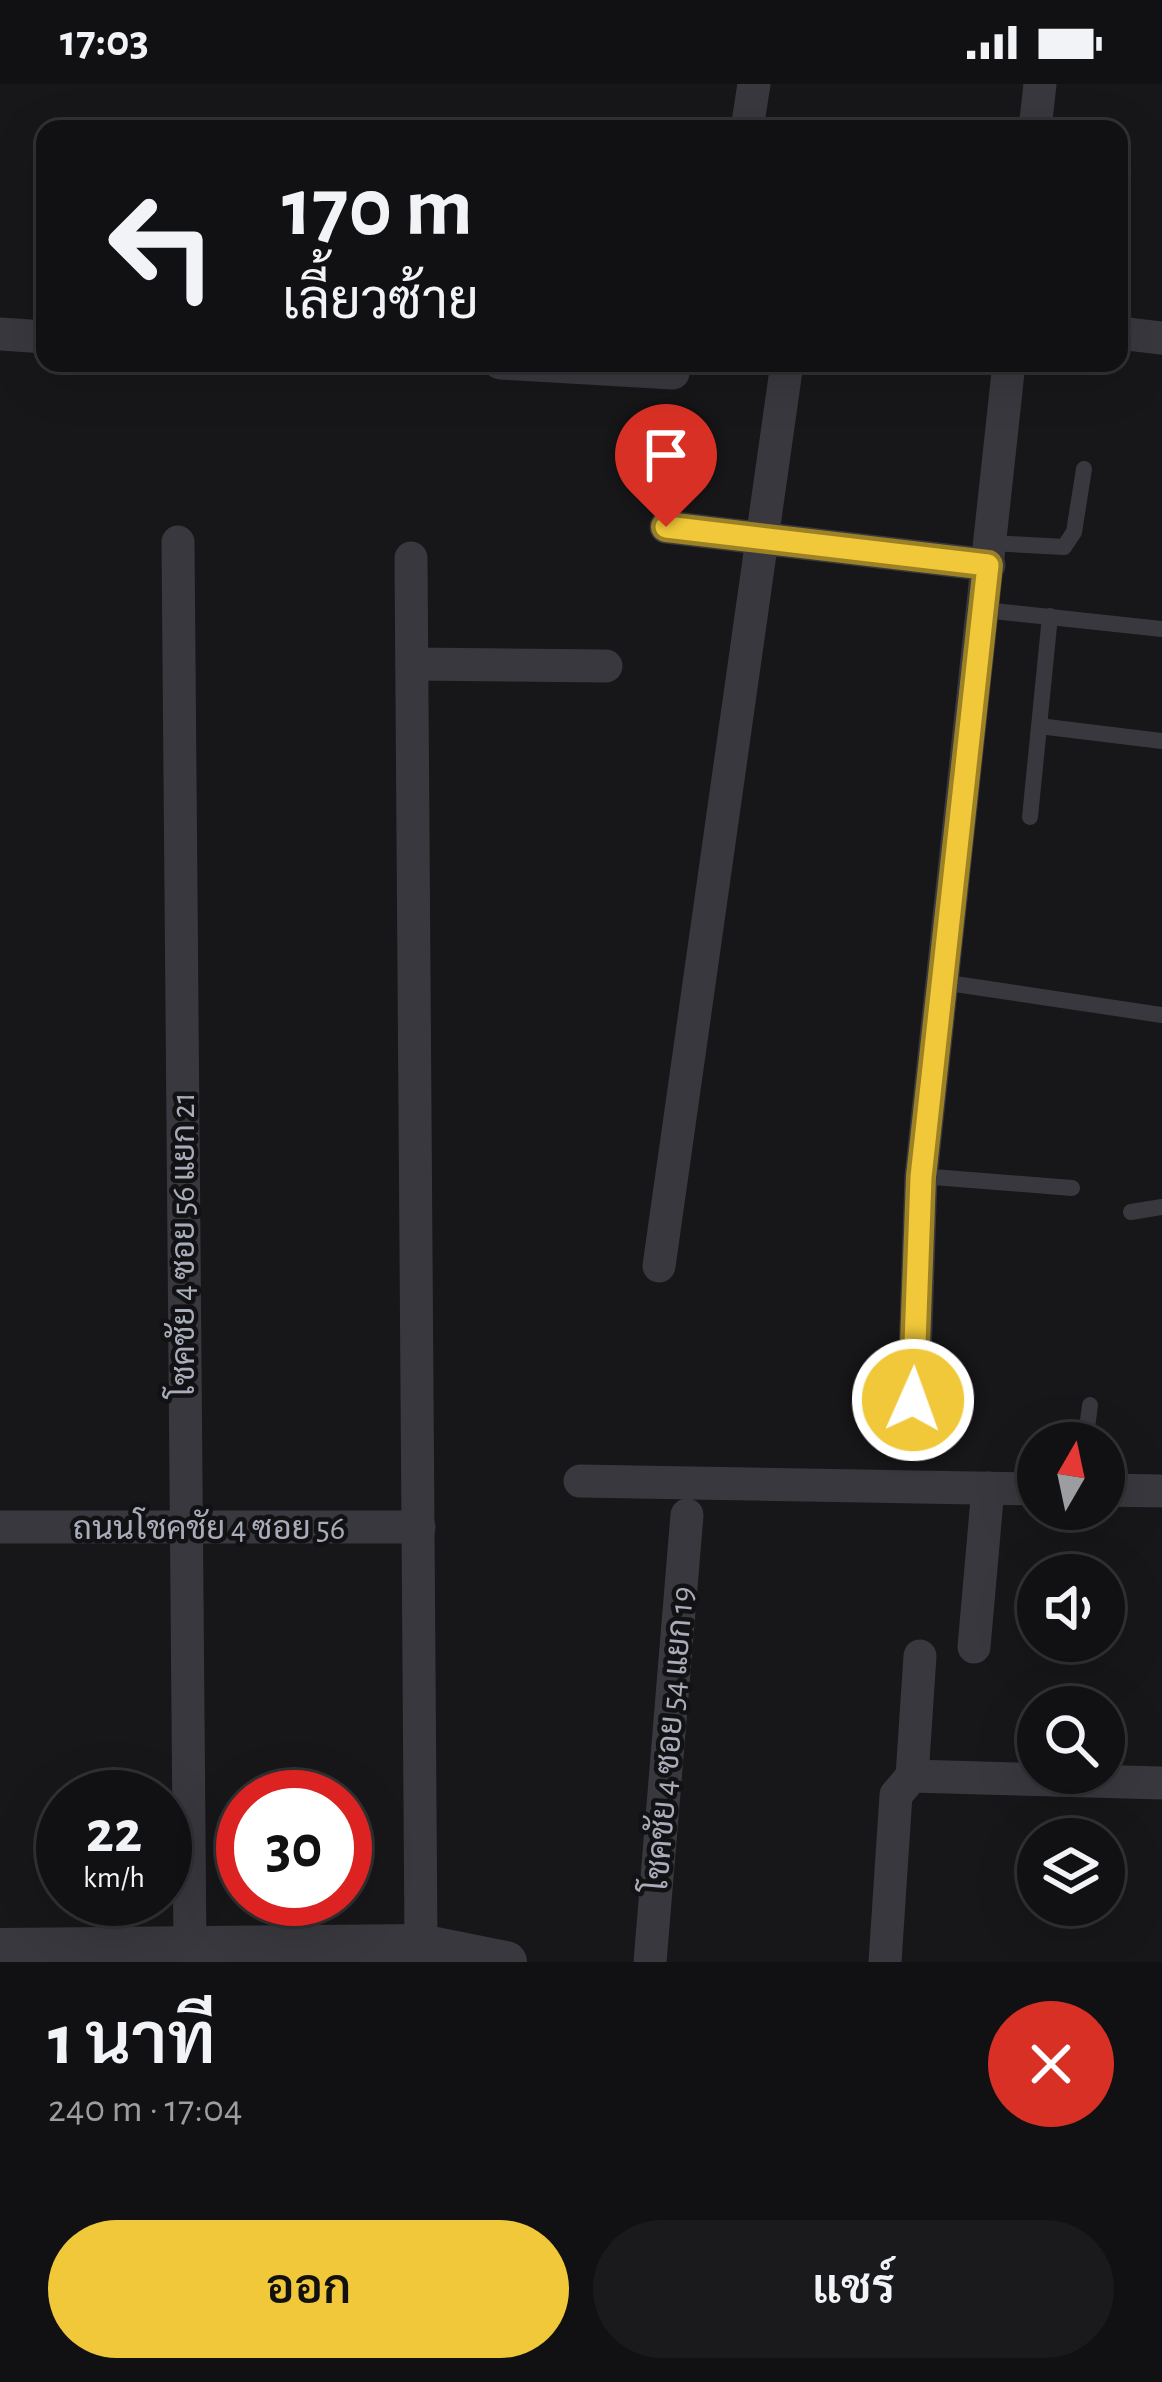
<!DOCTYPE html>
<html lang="th">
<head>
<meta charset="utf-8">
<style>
	body { margin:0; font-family:"Alegreya Sans",Sarabun,sans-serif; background:#1a1a1c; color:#f1f3f6; height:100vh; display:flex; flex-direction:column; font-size:45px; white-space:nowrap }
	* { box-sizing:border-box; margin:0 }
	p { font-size:39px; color:#9c9da0 }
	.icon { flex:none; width:66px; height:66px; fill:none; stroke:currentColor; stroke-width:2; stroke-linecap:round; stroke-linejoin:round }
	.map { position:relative; height:1878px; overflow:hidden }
	.drawer { display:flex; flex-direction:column; background:#111113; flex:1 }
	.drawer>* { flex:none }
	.top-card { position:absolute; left:36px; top:36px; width:1092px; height:252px; border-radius:24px; box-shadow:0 12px 48px #0002,0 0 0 3px #303133; background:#111113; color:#f1f3f6; overflow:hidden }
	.needle { width:78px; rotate:9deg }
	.fabs { position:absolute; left:1017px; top:1338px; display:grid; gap:24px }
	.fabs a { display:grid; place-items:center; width:108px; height:108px; border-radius:50%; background:#111113; box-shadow:0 12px 48px #0002,0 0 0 3px #303133; font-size:60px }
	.speed { position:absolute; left:36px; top:1686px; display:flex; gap:24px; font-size:60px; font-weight:700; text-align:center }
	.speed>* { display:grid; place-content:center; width:156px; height:156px; border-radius:50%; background:#111113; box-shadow:0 12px 48px #0002,0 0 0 3px #303133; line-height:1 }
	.speed small { font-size:30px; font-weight:400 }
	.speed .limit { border:18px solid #d22; background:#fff; color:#111 }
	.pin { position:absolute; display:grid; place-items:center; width:102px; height:102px; color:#fff; margin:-123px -51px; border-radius:50% 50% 50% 0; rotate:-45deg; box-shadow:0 0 12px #0007 }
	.pin .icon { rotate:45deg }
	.me { position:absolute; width:132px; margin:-66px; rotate:2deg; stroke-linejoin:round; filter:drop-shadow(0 0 9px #0008) }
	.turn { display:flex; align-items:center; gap:42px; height:252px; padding:0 48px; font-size:54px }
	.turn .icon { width:156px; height:156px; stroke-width:2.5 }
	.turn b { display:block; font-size:84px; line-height:102px }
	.round { display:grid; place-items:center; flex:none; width:126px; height:126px; border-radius:63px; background:#1a1a1c }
	.headline { display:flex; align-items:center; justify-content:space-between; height:204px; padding:0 48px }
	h1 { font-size:72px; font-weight:600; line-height:90px }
	.button { display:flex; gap:24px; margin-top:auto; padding:24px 48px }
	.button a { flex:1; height:138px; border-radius:72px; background:#f0c839; color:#111; font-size:48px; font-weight:600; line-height:138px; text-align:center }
	.button a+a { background:#1a1a1c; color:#f1f3f6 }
	.status { display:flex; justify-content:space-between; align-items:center; height:84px; padding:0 60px; background:#111113; direction:ltr }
	.status svg { height:33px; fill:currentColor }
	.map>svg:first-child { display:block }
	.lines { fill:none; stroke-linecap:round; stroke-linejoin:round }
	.service { stroke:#38383e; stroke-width:16 }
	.minor { stroke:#38383e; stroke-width:33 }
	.tertiary { stroke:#38383e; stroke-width:42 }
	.route-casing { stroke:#9c8225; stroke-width:30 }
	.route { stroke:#f0c839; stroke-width:21 }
	.labels { text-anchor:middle; stroke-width:9; stroke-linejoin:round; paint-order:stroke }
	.street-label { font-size:33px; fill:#a9acb9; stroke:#121214 }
</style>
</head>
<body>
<div class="status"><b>17:03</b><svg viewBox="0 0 49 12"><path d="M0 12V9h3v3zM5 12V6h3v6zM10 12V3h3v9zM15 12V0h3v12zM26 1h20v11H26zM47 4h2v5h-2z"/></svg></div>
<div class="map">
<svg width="1162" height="1878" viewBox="0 0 1162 1878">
	<rect width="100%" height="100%" fill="#171719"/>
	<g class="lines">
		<g class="service">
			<path d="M 991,459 L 1064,463 L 1074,448 L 1084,385"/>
			<path d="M 984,526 L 1162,545"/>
			<path d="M 1039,642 L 1162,657"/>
			<path d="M 1030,733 L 1050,532"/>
			<path d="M 942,898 L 1162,931"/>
			<path d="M 921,1092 L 1072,1104"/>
			<path d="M 1131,1128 L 1162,1123"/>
			<path d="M 1085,1359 L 1090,1321"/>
		</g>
		<g class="minor">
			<path d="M 747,45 L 754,0"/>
			<path d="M 1035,45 L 1040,0"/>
			<path d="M 1119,249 L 1162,254"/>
			<path d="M 0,250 L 45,253"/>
			<path d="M 500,279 L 673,289"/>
			<path d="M 666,443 L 989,481"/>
			<path d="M 178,458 L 190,1864"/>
			<path d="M 411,474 L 421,1861"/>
			<path d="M 412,580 L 606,582"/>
			<path d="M 659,1182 L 787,279"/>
			<path d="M 912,1360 L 921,1092 L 1009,279"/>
			<path d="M 580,1397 L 1038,1405"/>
			<path d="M 1104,1406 L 1162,1407"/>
			<path d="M 0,1443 L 419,1443"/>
			<path d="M 974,1563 L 988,1404"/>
			<path d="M 912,1692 L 920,1572"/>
			<path d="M 650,1878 L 687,1431"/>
			<path d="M 885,1878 L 896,1711 L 912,1692 L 1162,1699"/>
		</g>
		<path class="tertiary" d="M 0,1865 L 421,1861 L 506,1878"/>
	</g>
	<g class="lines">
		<defs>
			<path id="route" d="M 666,443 L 988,481 L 921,1093 L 913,1316"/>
		</defs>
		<use href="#route" class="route-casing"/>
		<use href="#route" class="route"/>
	</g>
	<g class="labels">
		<g class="street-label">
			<text transform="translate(182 1161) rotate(-90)" y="12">โชคชัย 4 ซอย 56 แยก 21</text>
			<text x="209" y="1455">ถนนโชคชัย 4 ซอย 56</text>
			<text transform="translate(668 1655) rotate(-85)" y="12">โชคชัย 4 ซอย 54 แยก 19</text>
		</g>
	</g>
</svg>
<div class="fabs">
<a><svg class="needle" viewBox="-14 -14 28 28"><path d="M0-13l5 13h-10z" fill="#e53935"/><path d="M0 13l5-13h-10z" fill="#9c9da0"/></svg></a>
<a><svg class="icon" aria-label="sound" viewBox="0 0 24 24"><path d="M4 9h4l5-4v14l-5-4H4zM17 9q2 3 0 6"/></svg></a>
<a><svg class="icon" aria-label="search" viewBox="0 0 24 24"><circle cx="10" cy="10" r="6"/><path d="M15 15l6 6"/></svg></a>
<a><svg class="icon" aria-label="layers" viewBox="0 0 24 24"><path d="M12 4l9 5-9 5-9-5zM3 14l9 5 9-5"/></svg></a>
</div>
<div class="speed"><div>22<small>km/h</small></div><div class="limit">30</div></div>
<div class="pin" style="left:666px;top:443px;background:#d93025"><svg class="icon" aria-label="arrive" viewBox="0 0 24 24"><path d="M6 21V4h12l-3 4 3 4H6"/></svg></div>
<svg class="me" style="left:913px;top:1316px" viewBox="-20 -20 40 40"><circle r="17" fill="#f0c839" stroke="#fff" stroke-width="3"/><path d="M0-11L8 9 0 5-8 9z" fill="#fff"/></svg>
<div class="top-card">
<div class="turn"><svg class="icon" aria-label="left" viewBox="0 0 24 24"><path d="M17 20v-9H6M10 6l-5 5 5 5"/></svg><div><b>170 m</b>เลี้ยวซ้าย</div></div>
</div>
</div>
<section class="drawer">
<div class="headline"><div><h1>1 นาที</h1><p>240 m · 17:04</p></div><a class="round" style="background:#d93025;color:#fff"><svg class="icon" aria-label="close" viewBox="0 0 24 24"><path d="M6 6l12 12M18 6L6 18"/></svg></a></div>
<div class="button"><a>ออก</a><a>แชร์</a></div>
</section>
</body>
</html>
